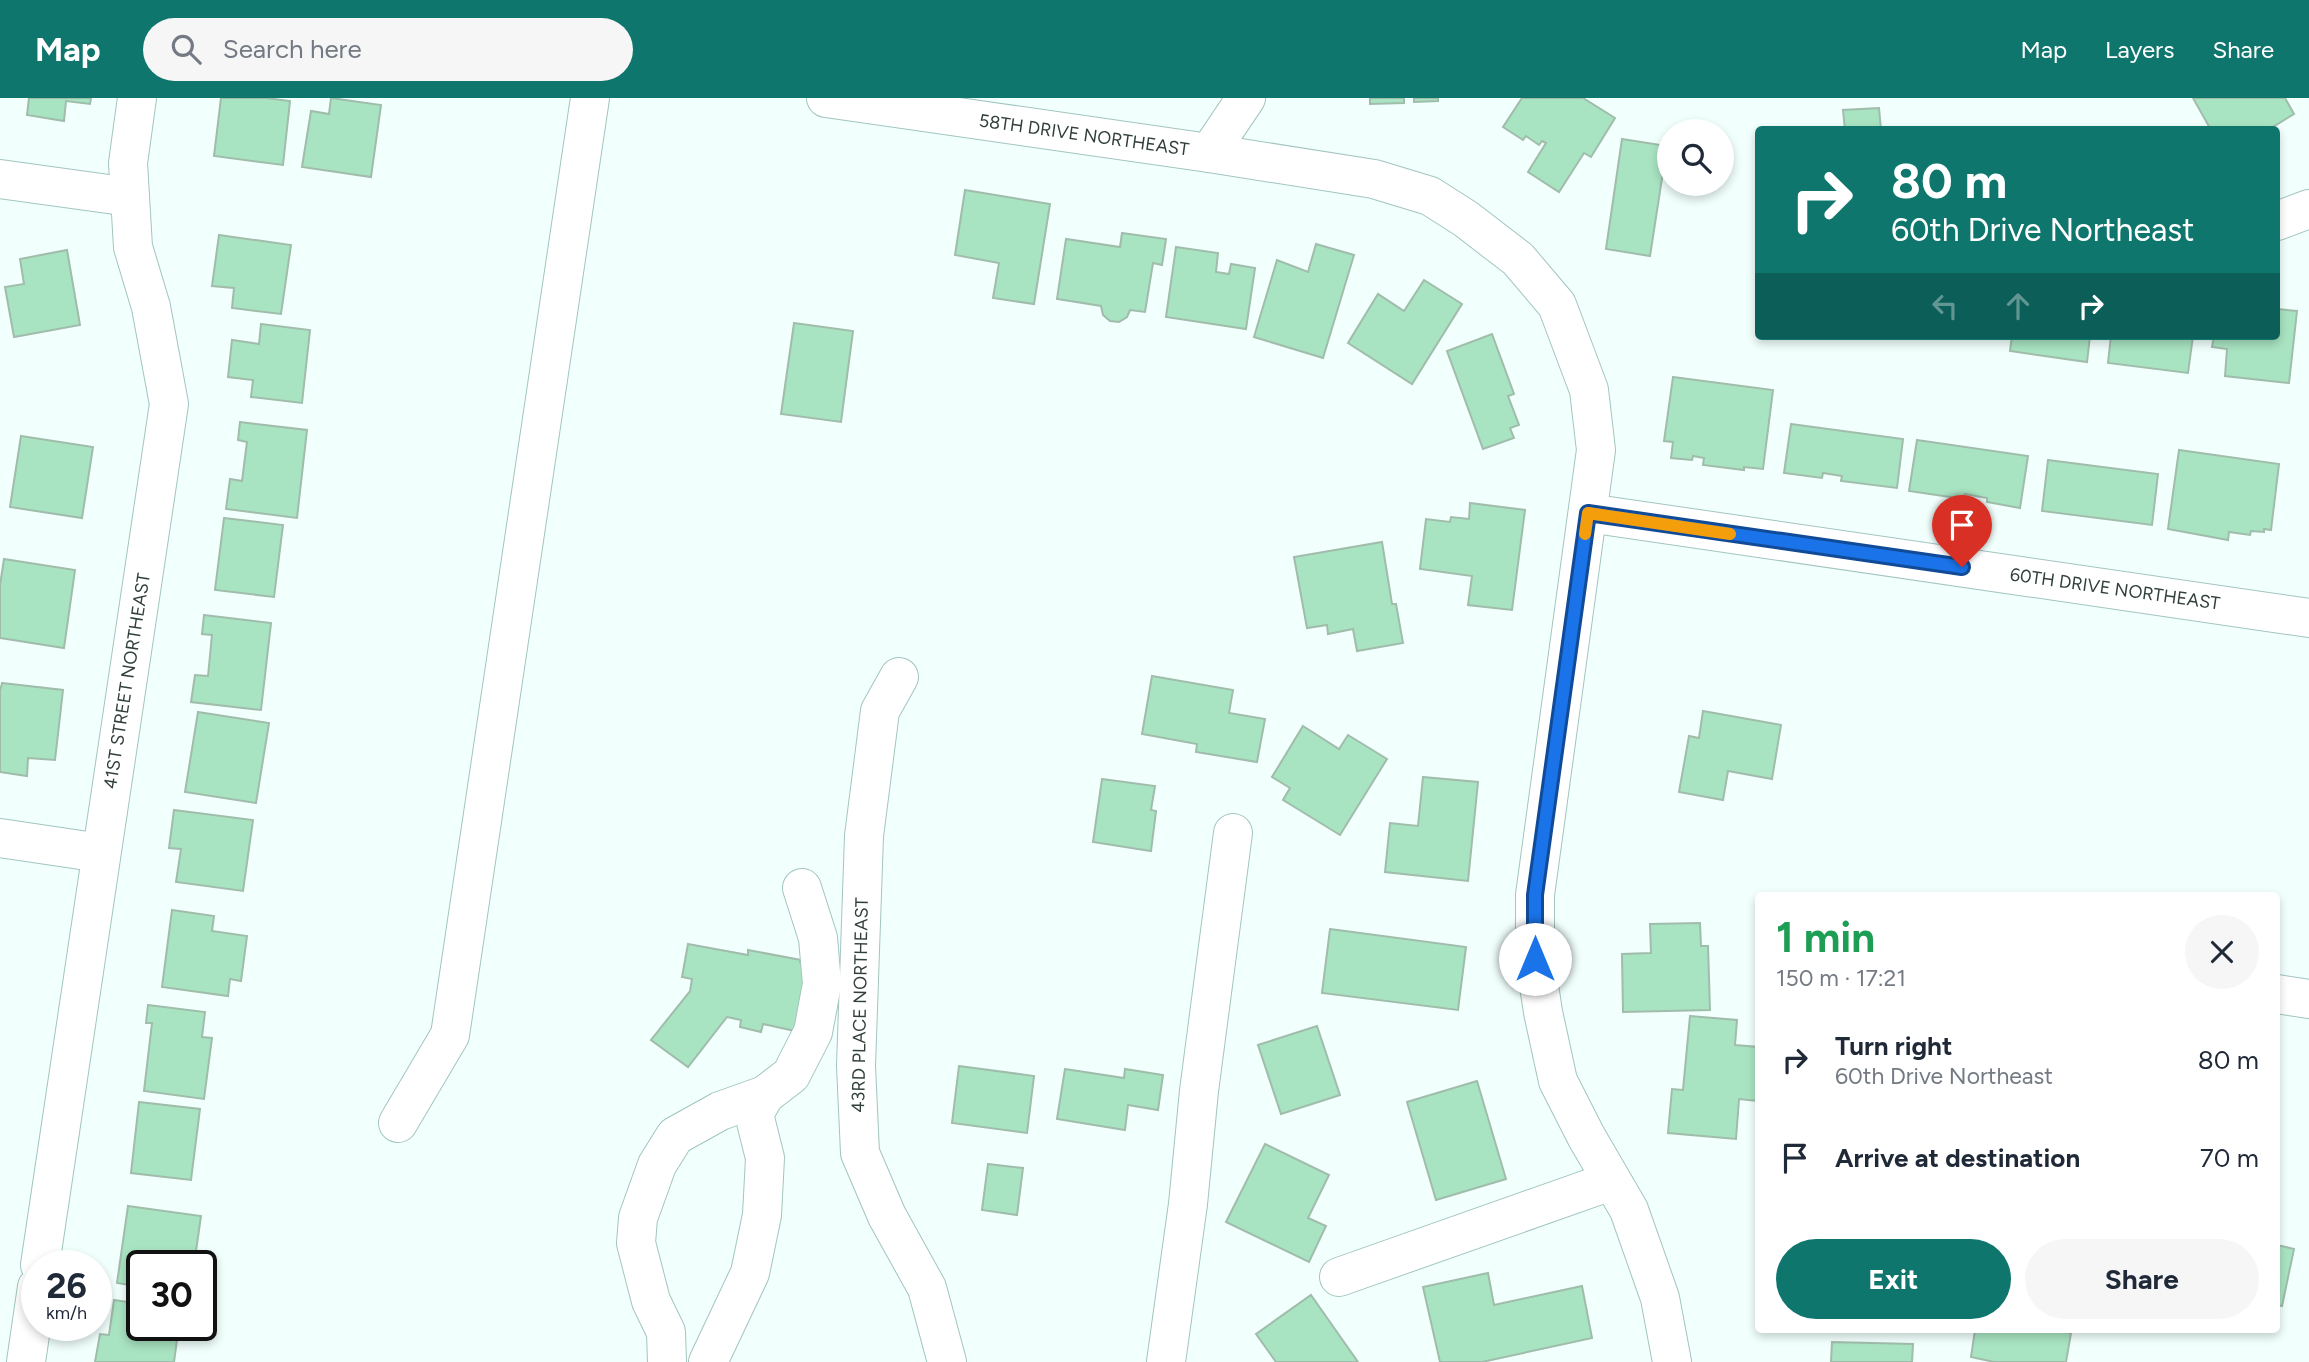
<!DOCTYPE html>
<html lang="en">
<head>
<meta charset="utf-8">
<style>
	body { margin:0; font-family:Figtree,sans-serif; background:#f6f6f7; color:#1f2937; height:100vh; display:flex; flex-direction:column; font-size:26px; white-space:nowrap }
	* { box-sizing:border-box; margin:0 }
	p { font-size:23px; color:#747a83 }
	.icon { flex:none; width:38px; height:38px; fill:none; stroke:currentColor; stroke-width:2; stroke-linecap:round; stroke-linejoin:round }
	.map { position:relative; flex:1; overflow:hidden }
	.sheet { position:absolute; left:1755px; top:794px; width:525px; height:441px; display:flex; flex-direction:column; background:#fff; border-radius:7px; box-shadow:0 4px 10px #0003 }
	.sheet>* { flex:none }
	.top-card { position:absolute; left:1755px; top:28px; width:525px; height:214px; border-radius:7px; box-shadow:0 4px 10px #0003; background:#0f766e; color:#fff; overflow:hidden }
	.fabs { position:absolute; left:1657px; top:21px; display:grid; gap:14px }
	.fabs a { display:grid; place-items:center; width:77px; height:77px; border-radius:50%; background:#fff; box-shadow:0 4px 10px #0003; font-size:35px }
	.speed { position:absolute; left:21px; top:1152px; display:flex; gap:14px; font-size:35px; font-weight:700; text-align:center }
	.speed>* { display:grid; place-content:center; width:91px; height:91px; border-radius:50%; background:#fff; box-shadow:0 4px 10px #0003; line-height:1 }
	.speed small { font-size:18px; font-weight:400 }
	.speed .limit { border:4px solid #111; border-radius:10px; background:#fff; color:#111 }
	.pin { position:absolute; display:grid; place-items:center; width:60px; height:60px; color:#fff; margin:-72px -30px; border-radius:50% 50% 50% 0; rotate:-45deg; box-shadow:0 0 7px #0007 }
	.pin .icon { rotate:45deg }
	.me { position:absolute; width:77px; margin:-38px; rotate:0deg; stroke-linejoin:round; filter:drop-shadow(0 0 5px #0008) }
	.turn { display:flex; align-items:center; gap:24px; height:147px; padding:0 21px; font-size:32px }
	.turn .icon { width:91px; height:91px; stroke-width:2.5 }
	.turn b { display:block; font-size:49px; line-height:60px }
	.lanes { display:flex; align-items:center; height:66px; padding:0 21px; background:#0003; justify-content:center; gap:35px; direction:ltr }
	.lanes .off { opacity:.35 }
	.round { display:grid; place-items:center; flex:none; width:74px; height:74px; border-radius:37px; background:#f6f6f7 }
	.summary { display:flex; align-items:center; justify-content:space-between; height:119px; padding:0 21px }
	h1 { font-size:42px; font-weight:700; line-height:52px; color:#1e9e55 }
	.button { display:flex; gap:14px; margin-top:auto; padding:14px 21px }
	.button a { flex:1; height:80px; border-radius:42px; background:#0f766e; color:#fff; font-size:28px; font-weight:700; line-height:80px; text-align:center }
	.button a+a { background:#f6f6f7; color:#1f2937 }
	ul { padding:0; list-style:none }
	li { display:flex; align-items:center; gap:21px; height:98px; padding:0 21px }
	li div { flex:1 }
	li b { display:block; font-size:26px }
	li em { font-style:normal }
	header { display:flex; align-items:center; gap:42px; box-sizing:border-box; height:98px; padding:0 35px; background:#0f766e; color:#fff }
	header strong { font-size:33px }
	nav { display:flex; gap:38px; margin-inline-start:auto; font-size:24px }
	.search { width:490px; height:63px; background:#f6f6f7; display:flex; align-items:center; gap:18px; box-sizing:border-box; padding:0 24px; border-radius:38px; color:#747a83; font-size:26px }
	.map>svg:first-child { display:block }
	.building { fill:#a9e4c2; stroke:#a0bcab; stroke-width:2 }
	.lines { fill:none; stroke-linecap:round; stroke-linejoin:round }
	.minor-casing { stroke:#a2c5c0; stroke-width:40 }
	.minor { stroke:#fff; stroke-width:38 }
	.route-casing { stroke:#114b97; stroke-width:18 }
	.route { stroke:#1a73e8; stroke-width:12 }
	.slow { stroke:#f59e0b; stroke-width:12 }
	.labels { text-anchor:middle; stroke-width:7; stroke-linejoin:round; paint-order:stroke }
	.street-label { font-size:18px; fill:#313f3d; stroke:#fff }
</style>
</head>
<body>
<header>
<strong>Map</strong>
<div class="search"><svg class="icon" aria-label="search" viewBox="0 0 24 24"><circle cx="10" cy="10" r="6"/><path d="M15 15l6 6"/></svg>Search here</div>
<nav><a>Map</a><a>Layers</a><a>Share</a></nav>
</header>
<div class="map">
<svg width="2309" height="1264" viewBox="0 0 2309 1264">
	<rect width="100%" height="100%" fill="#f1fffd"/>
	<g class="building">
		<path d="M 29,0 L 91,0 L 90,6 L 66,3 L 64,23 L 27,17 Z"/>
		<path d="M 221,0 L 266,0 L 290,3 L 283,67 L 214,58 Z"/>
		<path d="M 331,0 L 381,7 L 371,79 L 302,69 L 311,13 L 329,16 Z"/>
		<path d="M 1370,0 L 1404,0 L 1404,5 L 1370,6 Z"/>
		<path d="M 1414,0 L 1438,0 L 1438,3 L 1414,4 Z"/>
		<path d="M 1522,0 L 1583,0 L 1615,20 L 1591,59 L 1584,55 L 1559,94 L 1528,74 L 1546,45 L 1542,43 L 1539,47 L 1526,38 L 1523,42 L 1503,29 Z"/>
		<path d="M 2193,0 L 2285,0 L 2294,16 L 2268,32 L 2211,32 Z"/>
		<path d="M 1879,10 L 1881,32 L 1845,32 L 1843,12 Z"/>
		<path d="M 1622,41 L 1667,48 L 1650,158 L 1606,151 Z"/>
		<path d="M 965,92 L 1050,106 L 1034,206 L 993,200 L 999,165 L 955,157 Z"/>
		<path d="M 1122,135 L 1166,141 L 1162,167 L 1153,165 L 1145,214 L 1130,212 L 1127,219 L 1119,224 L 1110,223 L 1103,217 L 1101,208 L 1057,201 L 1066,141 L 1120,149 Z"/>
		<path d="M 219,137 L 291,147 L 281,216 L 232,210 L 234,190 L 212,188 Z"/>
		<path d="M 1316,146 L 1354,157 L 1323,260 L 1254,239 L 1277,162 L 1308,174 Z"/>
		<path d="M 1176,149 L 1218,155 L 1216,174 L 1229,176 L 1231,166 L 1255,170 L 1246,231 L 1166,219 Z"/>
		<path d="M 67,152 L 80,227 L 14,239 L 5,189 L 24,186 L 20,161 Z"/>
		<path d="M 1424,182 L 1462,206 L 1412,286 L 1348,245 L 1378,196 L 1404,213 Z"/>
		<path d="M 2277,211 L 2297,213 L 2289,285 L 2225,278 L 2227,251 L 2212,249 L 2214,238 L 2277,238 Z"/>
		<path d="M 794,225 L 853,233 L 841,324 L 781,316 Z"/>
		<path d="M 261,226 L 310,232 L 302,305 L 251,299 L 253,282 L 228,279 L 232,242 L 259,246 Z"/>
		<path d="M 1492,236 L 1514,296 L 1508,298 L 1519,327 L 1510,330 L 1514,340 L 1483,351 L 1447,253 Z"/>
		<path d="M 2012,238 L 2090,238 L 2087,264 L 2010,253 Z"/>
		<path d="M 2111,238 L 2193,238 L 2188,275 L 2108,265 Z"/>
		<path d="M 1673,279 L 1773,292 L 1763,371 L 1744,369 L 1744,372 L 1703,367 L 1704,360 L 1693,358 L 1692,362 L 1671,360 L 1673,344 L 1664,343 Z"/>
		<path d="M 240,324 L 307,332 L 297,420 L 226,411 L 230,381 L 242,383 L 247,344 L 238,342 Z"/>
		<path d="M 1791,326 L 1903,341 L 1897,390 L 1841,383 L 1842,378 L 1823,375 L 1822,380 L 1784,375 Z"/>
		<path d="M 21,338 L 93,349 L 82,420 L 10,409 Z"/>
		<path d="M 1917,342 L 2028,358 L 2020,410 L 1987,404 L 1987,400 L 1965,396 L 1964,401 L 1909,393 Z"/>
		<path d="M 2179,352 L 2279,366 L 2271,432 L 2264,431 L 2264,434 L 2251,433 L 2250,437 L 2229,434 L 2228,442 L 2168,431 Z"/>
		<path d="M 2048,362 L 2158,376 L 2152,427 L 2042,413 Z"/>
		<path d="M 1470,405 L 1525,412 L 1512,512 L 1468,507 L 1472,478 L 1420,471 L 1426,421 L 1450,424 L 1451,419 L 1469,421 Z"/>
		<path d="M 224,420 L 283,427 L 274,499 L 215,492 Z"/>
		<path d="M 1382,444 L 1392,506 L 1396,506 L 1403,545 L 1357,553 L 1353,531 L 1328,536 L 1327,527 L 1307,530 L 1294,459 Z"/>
		<path d="M 4,461 L 75,472 L 64,550 L 0,540 L 0,487 Z"/>
		<path d="M 204,517 L 271,525 L 261,612 L 191,604 L 195,577 L 208,578 L 212,537 L 202,536 Z"/>
		<path d="M 1152,578 L 1233,592 L 1229,615 L 1265,621 L 1257,664 L 1196,654 L 1197,646 L 1142,636 Z"/>
		<path d="M 2,585 L 63,592 L 55,662 L 28,660 L 27,678 L 0,674 L 0,593 Z"/>
		<path d="M 1703,613 L 1781,627 L 1772,681 L 1728,673 L 1723,702 L 1679,694 L 1689,638 L 1699,640 Z"/>
		<path d="M 198,614 L 269,625 L 256,705 L 185,694 Z"/>
		<path d="M 1303,628 L 1339,651 L 1348,637 L 1387,661 L 1340,737 L 1283,702 L 1290,690 L 1272,679 Z"/>
		<path d="M 1423,679 L 1478,684 L 1468,783 L 1385,774 L 1390,725 L 1418,728 Z"/>
		<path d="M 1102,681 L 1155,688 L 1151,712 L 1156,713 L 1151,753 L 1093,744 Z"/>
		<path d="M 174,712 L 253,722 L 243,793 L 176,784 L 181,751 L 169,750 Z"/>
		<path d="M 172,812 L 214,818 L 212,833 L 247,838 L 241,883 L 230,881 L 228,898 L 162,889 Z"/>
		<path d="M 1700,825 L 1701,848 L 1708,848 L 1710,912 L 1623,914 L 1622,856 L 1651,855 L 1650,826 Z"/>
		<path d="M 1330,831 L 1466,849 L 1458,912 L 1322,895 Z"/>
		<path d="M 688,846 L 748,857 L 748,852 L 801,862 L 800,864 L 807,866 L 795,933 L 763,926 L 761,934 L 740,929 L 741,922 L 727,919 L 688,969 L 651,942 L 690,893 L 692,881 L 682,879 Z"/>
		<path d="M 148,907 L 205,914 L 202,939 L 212,940 L 204,1001 L 144,993 L 152,925 L 146,925 Z"/>
		<path d="M 1690,918 L 1737,922 L 1735,947 L 1759,949 L 1757,1003 L 1739,1001 L 1736,1041 L 1668,1035 L 1672,991 L 1683,992 Z"/>
		<path d="M 1317,928 L 1340,997 L 1281,1016 L 1258,947 Z"/>
		<path d="M 959,968 L 1034,978 L 1027,1035 L 952,1025 Z"/>
		<path d="M 1065,971 L 1124,980 L 1125,971 L 1163,977 L 1158,1012 L 1128,1007 L 1125,1032 L 1057,1021 Z"/>
		<path d="M 1477,983 L 1506,1081 L 1436,1102 L 1407,1004 Z"/>
		<path d="M 139,1004 L 200,1011 L 191,1082 L 131,1075 Z"/>
		<path d="M 1265,1046 L 1329,1077 L 1308,1120 L 1326,1128 L 1309,1164 L 1226,1124 Z"/>
		<path d="M 988,1066 L 1023,1070 L 1017,1117 L 982,1112 Z"/>
		<path d="M 128,1108 L 201,1118 L 194,1167 L 142,1167 L 142,1189 L 117,1185 Z"/>
		<path d="M 2277,1147 L 2294,1151 L 2282,1208 L 2277,1207 Z"/>
		<path d="M 1488,1175 L 1494,1207 L 1582,1188 L 1592,1240 L 1482,1264 L 1440,1264 L 1423,1189 Z"/>
		<path d="M 1311,1197 L 1358,1264 L 1276,1264 L 1256,1236 Z"/>
		<path d="M 114,1202 L 142,1206 L 142,1227 L 179,1227 L 174,1264 L 95,1264 L 100,1236 L 109,1237 Z"/>
		<path d="M 1975,1232 L 2048,1232 L 2071,1235 L 2066,1264 L 1994,1264 L 1971,1259 Z"/>
		<path d="M 1832,1244 L 1913,1246 L 1912,1264 L 1831,1264 Z"/>
	</g>
	<g class="lines">
		<defs>
			<g id="minor">
				<path d="M 826,0 L 1209,55 L 1374,81 L 1430,98 L 1466,121 L 1518,161 L 1557,207 L 1589,292 L 1596,352 L 1535,797 L 1535,861 L 1543,914 L 1558,983 L 1586,1038 L 1629,1112 L 1660,1200 L 1672,1264"/>
				<path d="M 1209,55 L 1246,0"/>
				<path d="M 0,81 L 130,99"/>
				<path d="M 2277,123 L 2309,111"/>
				<path d="M 1588,415 L 2309,520"/>
				<path d="M 899,579 L 880,613 L 864,738 L 856,968 L 860,1055 L 887,1118 L 927,1190 L 947,1264"/>
				<path d="M 0,740 L 101,755"/>
				<path d="M 2277,896 L 2309,901"/>
				<path d="M 398,1025 L 450,937 L 590,0"/>
				<path d="M 40,1167 L 169,306 L 151,209 L 133,149 L 128,65 L 137,0"/>
				<path d="M 1339,1179 L 1611,1083"/>
				<path d="M 26,1264 L 37,1189"/>
				<path d="M 667,1264 L 666,1234 L 651,1203 L 636,1145 L 638,1120 L 657,1067 L 675,1038 L 720,1013 L 765,997"/>
				<path d="M 708,1264 L 750,1175 L 762,1117 L 765,1060 L 754,1016 L 765,997 L 791,977 L 813,934 L 822,886 L 818,840 L 802,790"/>
				<path d="M 1166,1264 L 1188,1106 L 1199,993 L 1233,735"/>
			</g>
		</defs>
		<use href="#minor" class="minor-casing"/>
		<use href="#minor" class="minor"/>
	</g>
	<g class="lines">
		<defs>
			<path id="route" d="M 1535,861 L 1535,797 L 1588,415 L 1962,469"/>
		</defs>
		<use href="#route" class="route-casing"/>
		<use href="#route" class="route"/>
		<path class="slow" d="M 1585,436 L 1588,415 L 1730,436"/>
	</g>
	<g class="labels">
		<g class="street-label">
			<text transform="translate(1084 37) rotate(8)" y="6">58TH DRIVE NORTHEAST</text>
			<text transform="translate(2115 491) rotate(8)" y="6">60TH DRIVE NORTHEAST</text>
			<text transform="translate(127 583) rotate(-81)" y="6">41ST STREET NORTHEAST</text>
			<text transform="translate(860 907) rotate(-89)" y="6">43RD PLACE NORTHEAST</text>
		</g>
	</g>
</svg>
<div class="fabs">
<a><svg class="icon" aria-label="search" viewBox="0 0 24 24"><circle cx="10" cy="10" r="6"/><path d="M15 15l6 6"/></svg></a>
</div>
<div class="speed"><div>26<small>km/h</small></div><div class="limit">30</div></div>
<div class="pin" style="left:1962px;top:469px;background:#d93025"><svg class="icon" aria-label="arrive" viewBox="0 0 24 24"><path d="M6 21V4h12l-3 4 3 4H6"/></svg></div>
<svg class="me" style="left:1535px;top:861px" viewBox="-20 -20 40 40"><circle r="19" fill="#fff"/><path d="M0-13L10 11 0 6-10 11z" fill="#1a73e8"/></svg>
<div class="top-card">
<div class="turn"><svg class="icon" aria-label="right" viewBox="0 0 24 24"><path d="M7 20v-9h11M14 6l5 5-5 5"/></svg><div><b>80 m</b>60th Drive Northeast</div></div>
<div class="lanes"><svg class="icon off" aria-label="left" viewBox="0 0 24 24"><path d="M17 20v-9H6M10 6l-5 5 5 5"/></svg><svg class="icon off" aria-label="ahead" viewBox="0 0 24 24"><path d="M12 20V5M6 11l6-6 6 6"/></svg><svg class="icon" aria-label="right" viewBox="0 0 24 24"><path d="M7 20v-9h11M14 6l5 5-5 5"/></svg></div>
</div>
<section class="sheet">
<div class="summary"><div><h1>1 min</h1><p>150 m · 17:21</p></div><a class="round"><svg class="icon" aria-label="close" viewBox="0 0 24 24"><path d="M6 6l12 12M18 6L6 18"/></svg></a></div>
<ul>
<li><svg class="icon" aria-label="right" viewBox="0 0 24 24"><path d="M7 20v-9h11M14 6l5 5-5 5"/></svg><div><b>Turn right</b><p>60th Drive Northeast</p></div><em>80 m</em></li>
<li><svg class="icon" aria-label="arrive" viewBox="0 0 24 24"><path d="M6 21V4h12l-3 4 3 4H6"/></svg><div><b>Arrive at destination</b></div><em>70 m</em></li>
</ul>
<div class="button"><a>Exit</a><a>Share</a></div>
</section>
</div>
</body>
</html>
